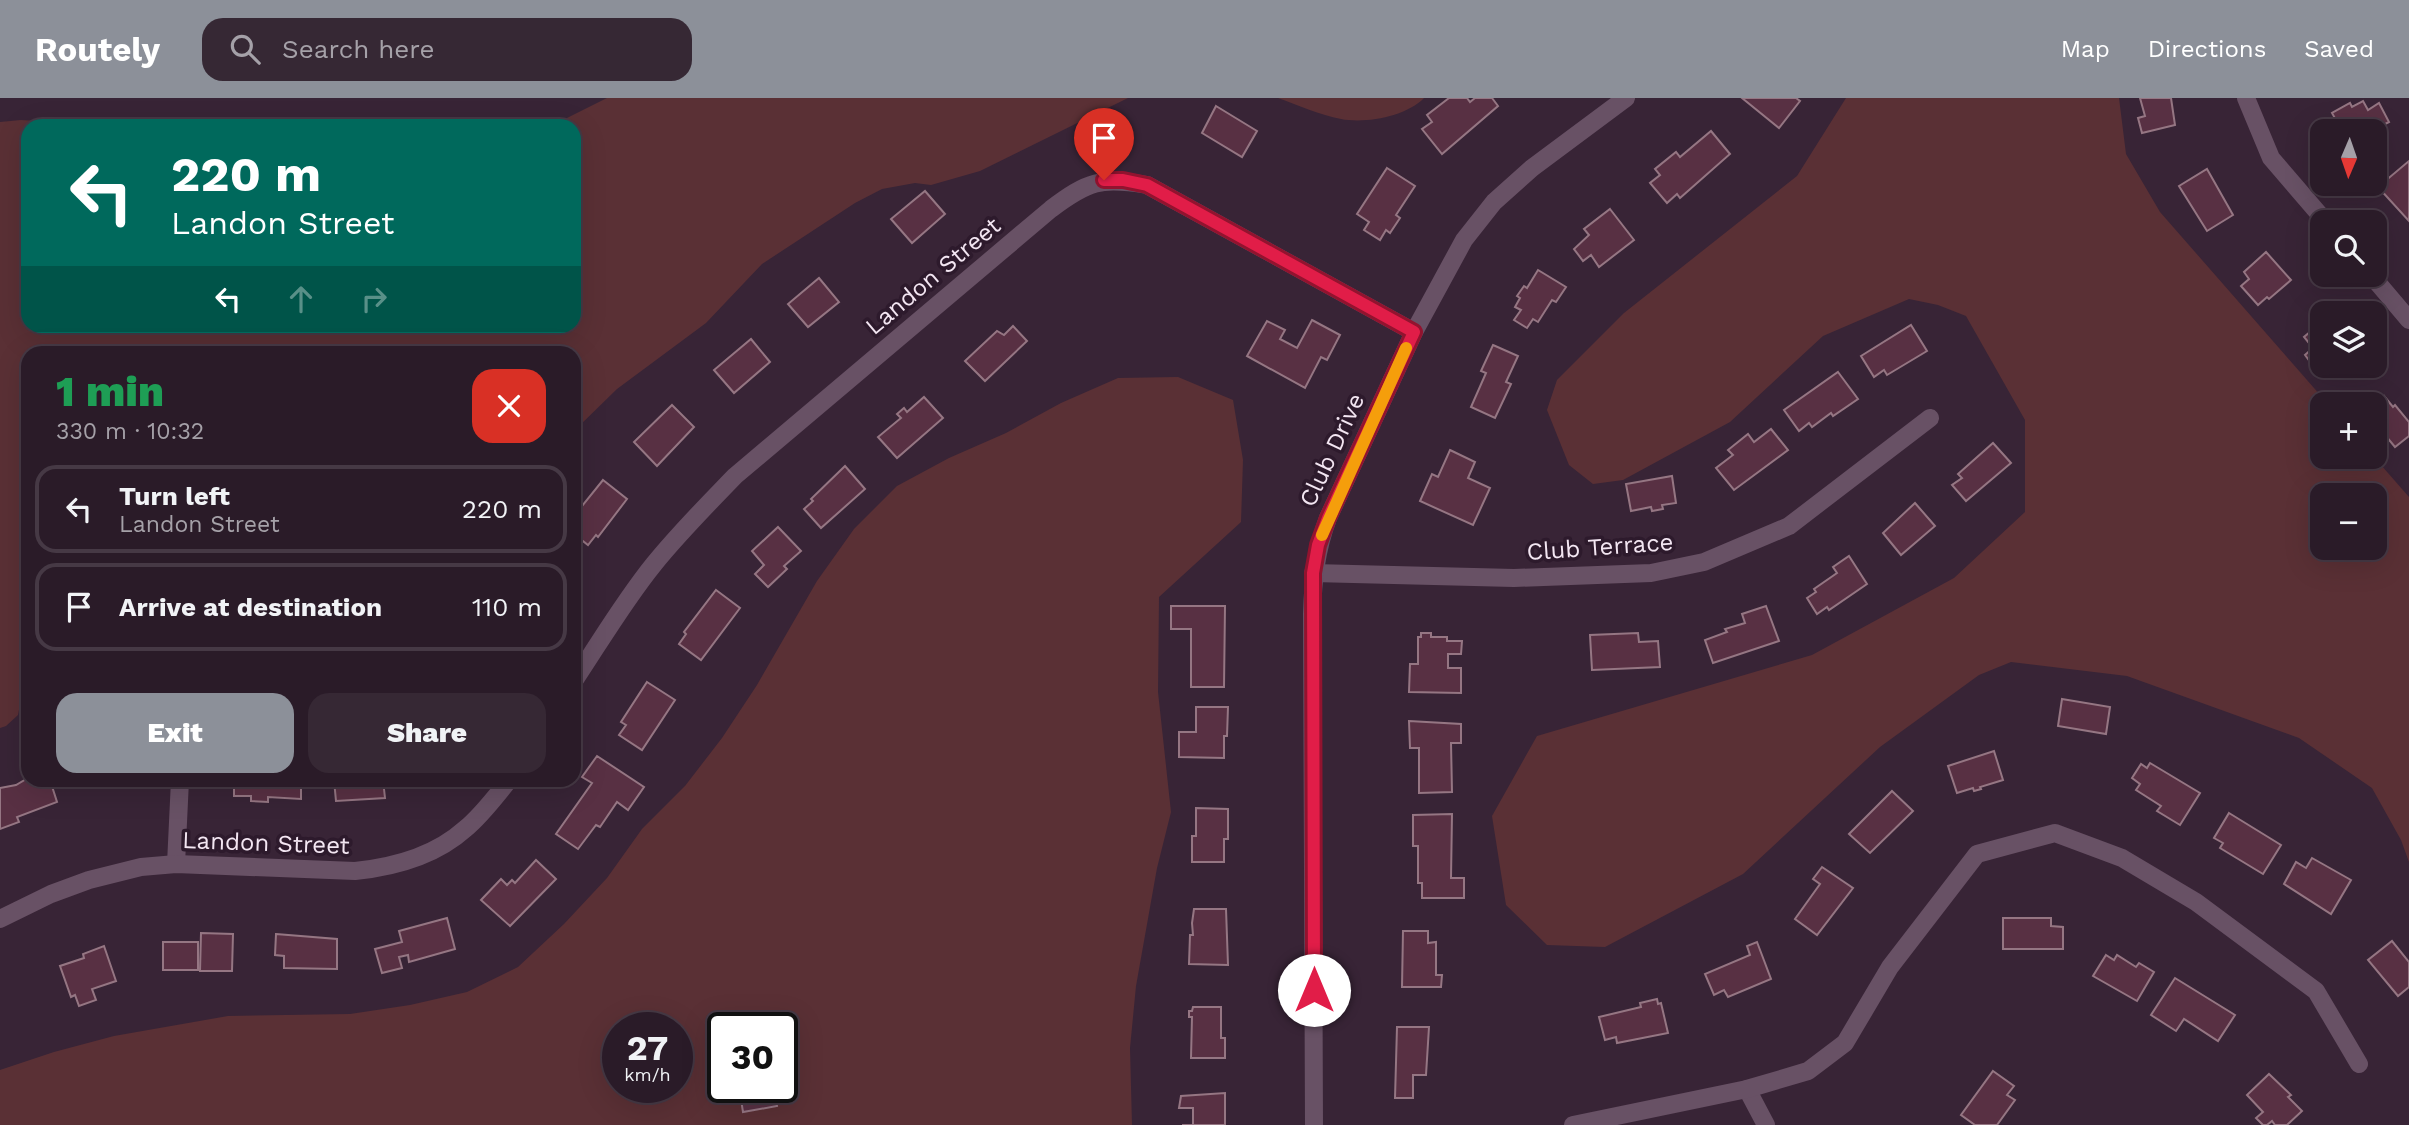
<!DOCTYPE html>
<html lang="en">
<head>
<meta charset="utf-8">
<style>
	body { margin:0; font-family:"Work Sans",sans-serif; background:#362834; color:#f1f3f6; height:100vh; display:flex; flex-direction:column; font-size:26px; white-space:nowrap }
	* { box-sizing:border-box; margin:0 }
	p { font-size:23px; color:#a5a1a8 }
	.icon { flex:none; width:38px; height:38px; fill:none; stroke:currentColor; stroke-width:2; stroke-linecap:round; stroke-linejoin:round }
	.map { position:relative; flex:1; overflow:hidden }
	.sheet { position:absolute; left:21px; top:248px; width:560px; height:441px; display:flex; flex-direction:column; background:#2a1b28; border-radius:21px; box-shadow:0 7px 28px #0002,0 0 0 2px #463945 }
	.sheet>* { flex:none }
	.hud { position:absolute; left:21px; top:21px; width:560px; height:214px; border-radius:21px; box-shadow:0 7px 28px #0002,0 0 0 2px #463945; background:#00695c; color:#fff; overflow:hidden }
	.needle { width:46px; rotate:182deg }
	.fabs { position:absolute; left:2310px; top:21px; display:grid; gap:14px }
	.fabs a { display:grid; place-items:center; width:77px; height:77px; border-radius:14px; background:#2a1b28; box-shadow:0 7px 28px #0002,0 0 0 2px #463945; font-size:35px }
	.speed { position:absolute; left:602px; top:914px; display:flex; gap:14px; font-size:35px; font-weight:700; text-align:center }
	.speed>* { display:grid; place-content:center; width:91px; height:91px; border-radius:50%; background:#2a1b28; box-shadow:0 7px 28px #0002,0 0 0 2px #463945; line-height:1 }
	.speed small { font-size:18px; font-weight:400 }
	.speed .limit { border:4px solid #111; border-radius:10px; background:#fff; color:#111 }
	.pin { position:absolute; display:grid; place-items:center; width:60px; height:60px; color:#fff; margin:-72px -30px; border-radius:50% 50% 50% 0; rotate:-45deg; box-shadow:0 0 7px #0007 }
	.pin .icon { rotate:45deg }
	.me { position:absolute; width:77px; margin:-38px; rotate:0deg; stroke-linejoin:round; filter:drop-shadow(0 0 5px #0008) }
	.turn { display:flex; align-items:center; gap:24px; height:147px; padding:0 35px; font-size:32px }
	.turn .icon { width:91px; height:91px; stroke-width:2.5 }
	.turn b { display:block; font-size:49px; line-height:60px }
	.lanes { display:flex; align-items:center; height:66px; padding:0 35px; background:#0003; justify-content:center; gap:35px; direction:ltr }
	.lanes .off { opacity:.35 }
	.round { display:grid; place-items:center; flex:none; width:74px; height:74px; border-radius:21px; background:#362834 }
	.overview { display:flex; align-items:center; justify-content:space-between; height:119px; padding:0 35px }
	h1 { font-size:42px; font-weight:800; line-height:52px; color:#1e9e55 }
	.primary-button { display:flex; gap:14px; margin-top:auto; padding:14px 35px }
	.primary-button a { flex:1; height:80px; border-radius:21px; background:#8c9099; color:#fff; font-size:28px; font-weight:800; line-height:80px; text-align:center }
	.primary-button a+a { background:#362834; color:#f1f3f6 }
	ul { padding:0; list-style:none }
	li { display:flex; align-items:center; gap:21px; height:88px; margin:0 14px 10px; padding:0 21px; border:4px solid #463945; border-radius:21px }
	li div { flex:1 }
	li b { display:block; font-size:26px }
	li em { font-style:normal }
	header { display:flex; align-items:center; gap:42px; box-sizing:border-box; height:98px; padding:0 35px; background:#8c9099; color:#fff }
	header strong { font-size:33px }
	nav { display:flex; gap:38px; margin-inline-start:auto; font-size:24px }
	.search { width:490px; height:63px; background:#362834; display:flex; align-items:center; gap:18px; box-sizing:border-box; padding:0 24px; border-radius:21px; color:#a5a1a8; font-size:26px }
	.map>svg:first-child { display:block }
	.green { fill:#5a3035; fill-rule:evenodd }
	.building { fill:#583043; stroke:#957683; stroke-width:2 }
	.lines { fill:none; stroke-linecap:round; stroke-linejoin:round }
	.street { stroke:#685165; stroke-width:18 }
	.route-casing { stroke:#92132f; stroke-width:18 }
	.route { stroke:#e11d48; stroke-width:12 }
	.slow { stroke:#f59e0b; stroke-width:12 }
	.labels { text-anchor:middle; stroke-width:7; stroke-linejoin:round; paint-order:stroke }
	.street-label { font-size:24px; fill:#f3e6f2; stroke:#2d1a2c }
</style>
</head>
<body>
<header>
<strong>Routely</strong>
<div class="search"><svg class="icon" aria-label="search" viewBox="0 0 24 24"><circle cx="10" cy="10" r="6"/><path d="M15 15l6 6"/></svg>Search here</div>
<nav><a>Map</a><a>Directions</a><a>Saved</a></nav>
</header>
<div class="map">
<svg width="2409" height="1027" viewBox="0 0 2409 1027">
	<rect width="100%" height="100%" fill="#382436"/>
	<g class="green">
		<path d="M 607,0 L 1128,0 L 980,73 L 931,87 L 915,85 L 882,91 L 855,105 L 762,166 L 706,225 L 617,291 L 574,333 L 574,256 L 28,256 L 28,565 L 18,617 L 6,628 L 0,630 L 0,24 L 21,22 L 68,25 L 73,28 L 28,28 L 28,228 L 574,228 L 574,28 L 551,28 Z"/>
		<path d="M 1278,0 L 1424,0 C 1407,18 1366,26 1341,21 C 1320,17 1298,7 1278,0 Z"/>
		<path d="M 1846,0 L 2119,0 L 2126,56 L 2160,114 L 2328,306 L 2322,306 L 2322,359 L 2374,359 L 2409,399 L 2409,764 L 2401,742 L 2372,690 L 2299,640 L 2127,578 L 2011,564 L 1979,577 L 1880,649 L 1743,776 L 1605,849 L 1547,847 L 1506,807 L 1492,718 L 1537,638 L 1812,557 L 1954,480 L 2025,414 L 2025,322 L 1966,218 L 1938,207 L 1909,201 L 1823,238 L 1730,324 L 1623,382 L 1593,386 L 1569,367 L 1547,312 L 1557,282 L 1624,215 L 1797,78 ZM 2322,397 L 2375,397 L 2375,450 L 2322,450 Z"/>
		<path d="M 1178,279 L 1233,302 L 1243,362 L 1241,424 L 1159,499 L 1158,594 L 1171,714 L 1157,770 L 1136,888 L 1130,950 L 1132,1027 L 0,1027 L 0,972 L 54,954 L 114,938 L 228,918 L 350,916 L 410,907 L 467,894 L 518,869 L 564,826 L 607,780 L 642,731 L 685,688 L 722,640 L 757,587 L 817,483 L 854,431 L 897,388 L 949,360 L 1006,335 L 1061,305 L 1118,280 ZM 618,929 L 677,929 L 677,989 L 618,989 ZM 723,929 L 782,929 L 782,989 L 723,989 Z"/>
	</g>
	<g class="building">
		<path d="M 1449,0 L 1467,0 L 1470,4 L 1475,0 L 1492,0 L 1498,8 L 1442,56 L 1422,31 L 1432,24 L 1427,17 Z"/>
		<path d="M 1742,0 L 1796,0 L 1800,3 L 1779,30 Z"/>
		<path d="M 2140,0 L 2171,0 L 2175,27 L 2142,35 L 2138,20 L 2145,18 Z"/>
		<path d="M 2363,3 L 2368,12 L 2379,5 L 2389,24 L 2372,33 L 2342,33 L 2332,15 L 2350,5 L 2352,9 Z"/>
		<path d="M 1216,8 L 1257,33 L 1242,59 L 1202,35 Z"/>
		<path d="M 1711,33 L 1730,56 L 1680,100 L 1677,96 L 1667,105 L 1650,85 L 1660,77 L 1655,71 L 1676,54 L 1680,59 Z"/>
		<path d="M 2409,63 L 2409,123 L 2378,89 Z"/>
		<path d="M 1387,70 L 1415,88 L 1396,117 L 1400,120 L 1390,135 L 1386,132 L 1380,142 L 1364,132 L 1369,124 L 1357,116 Z"/>
		<path d="M 2207,71 L 2233,117 L 2207,133 L 2179,88 Z"/>
		<path d="M 925,93 L 945,116 L 912,145 L 891,121 Z"/>
		<path d="M 1610,111 L 1634,142 L 1599,169 L 1591,157 L 1583,163 L 1574,151 L 1589,137 L 1584,131 Z"/>
		<path d="M 2266,154 L 2291,182 L 2269,201 L 2267,199 L 2258,207 L 2241,188 L 2249,181 L 2244,174 Z"/>
		<path d="M 1538,172 L 1566,189 L 1556,204 L 1552,202 L 1538,224 L 1533,221 L 1527,230 L 1514,222 L 1521,212 L 1515,209 L 1520,200 L 1517,198 L 1524,188 L 1527,190 Z"/>
		<path d="M 819,180 L 839,204 L 808,229 L 788,206 Z"/>
		<path d="M 1312,222 L 1340,237 L 1327,262 L 1321,259 L 1305,290 L 1247,258 L 1267,223 L 1285,232 L 1280,241 L 1297,250 Z"/>
		<path d="M 2322,224 L 2322,261 L 2320,258 L 2311,265 L 2305,257 L 2313,250 L 2304,239 Z"/>
		<path d="M 1911,227 L 1927,253 L 1887,277 L 1884,272 L 1874,279 L 1861,258 Z"/>
		<path d="M 1013,228 L 1027,243 L 985,283 L 965,263 L 997,233 L 1004,237 Z"/>
		<path d="M 751,241 L 770,264 L 734,295 L 714,272 Z"/>
		<path d="M 1493,247 L 1518,258 L 1506,284 L 1511,286 L 1495,320 L 1471,309 L 1486,275 L 1481,273 Z"/>
		<path d="M 1838,274 L 1858,301 L 1833,318 L 1831,315 L 1812,329 L 1809,325 L 1799,333 L 1784,312 Z"/>
		<path d="M 2384,298 L 2393,309 L 2395,307 L 2409,324 L 2409,338 L 2395,349 L 2375,325 L 2375,306 Z"/>
		<path d="M 924,299 L 943,320 L 897,360 L 878,339 L 901,320 L 897,316 L 904,310 L 907,314 Z"/>
		<path d="M 672,307 L 694,329 L 657,368 L 634,344 Z"/>
		<path d="M 1771,331 L 1788,352 L 1734,392 L 1716,370 L 1733,357 L 1728,352 L 1748,336 L 1754,344 Z"/>
		<path d="M 1993,345 L 2011,365 L 1966,403 L 1952,387 L 1962,380 L 1958,376 Z"/>
		<path d="M 1450,352 L 1475,364 L 1468,380 L 1490,390 L 1473,427 L 1420,403 L 1432,376 L 1438,379 Z"/>
		<path d="M 845,368 L 865,391 L 821,430 L 804,411 L 813,403 L 811,401 Z"/>
		<path d="M 1672,378 L 1676,405 L 1662,407 L 1663,411 L 1652,413 L 1651,409 L 1631,413 L 1626,386 Z"/>
		<path d="M 603,382 L 627,401 L 598,439 L 596,437 L 588,447 L 574,436 L 574,418 Z"/>
		<path d="M 1915,405 L 1935,428 L 1901,457 L 1883,435 Z"/>
		<path d="M 778,429 L 801,453 L 784,468 L 787,471 L 768,489 L 755,476 L 764,467 L 752,453 Z"/>
		<path d="M 1849,458 L 1867,486 L 1829,512 L 1827,509 L 1817,516 L 1807,500 L 1816,494 L 1814,491 L 1837,475 L 1833,469 Z"/>
		<path d="M 716,492 L 740,510 L 701,562 L 679,546 L 686,536 L 684,534 Z"/>
		<path d="M 1171,508 L 1225,508 L 1224,589 L 1191,589 L 1191,531 L 1171,531 Z"/>
		<path d="M 1766,508 L 1779,543 L 1713,565 L 1705,542 L 1727,534 L 1725,531 L 1745,525 L 1742,516 Z"/>
		<path d="M 1421,535 L 1431,535 L 1431,539 L 1447,539 L 1447,543 L 1462,543 L 1461,556 L 1448,556 L 1448,570 L 1461,570 L 1461,595 L 1409,594 L 1410,566 L 1418,566 L 1418,539 L 1421,539 Z"/>
		<path d="M 1638,535 L 1639,544 L 1658,543 L 1660,569 L 1592,572 L 1590,537 Z"/>
		<path d="M 647,584 L 675,602 L 642,652 L 619,637 L 626,627 L 621,624 Z"/>
		<path d="M 2062,601 L 2110,609 L 2106,636 L 2058,628 Z"/>
		<path d="M 1196,609 L 1228,609 L 1227,638 L 1224,638 L 1224,660 L 1179,659 L 1179,634 L 1196,634 Z"/>
		<path d="M 1409,623 L 1461,626 L 1461,645 L 1451,645 L 1452,694 L 1419,695 L 1419,650 L 1410,650 Z"/>
		<path d="M 1994,653 L 2003,682 L 1980,689 L 1981,691 L 1974,693 L 1973,690 L 1957,695 L 1948,668 Z"/>
		<path d="M 597,658 L 644,689 L 628,712 L 617,704 L 600,729 L 596,727 L 578,751 L 556,736 L 592,685 L 582,679 Z"/>
		<path d="M 2150,665 L 2200,695 L 2180,727 L 2157,713 L 2161,708 L 2136,692 L 2140,686 L 2132,680 L 2141,666 L 2147,670 Z"/>
		<path d="M 28,680 L 28,682 L 50,682 L 57,704 L 17,719 L 19,724 L 0,731 L 0,690 L 16,687 Z"/>
		<path d="M 234,682 L 301,682 L 301,701 L 268,699 L 268,704 L 251,703 L 251,698 L 234,698 Z"/>
		<path d="M 334,682 L 383,682 L 385,700 L 336,703 Z"/>
		<path d="M 1892,693 L 1913,713 L 1870,755 L 1849,736 Z"/>
		<path d="M 1196,710 L 1228,711 L 1228,741 L 1224,741 L 1224,764 L 1192,764 L 1192,738 L 1196,738 Z"/>
		<path d="M 2229,715 L 2281,747 L 2263,776 L 2220,750 L 2223,745 L 2214,740 Z"/>
		<path d="M 1452,716 L 1451,780 L 1464,780 L 1464,800 L 1422,800 L 1422,785 L 1418,785 L 1418,748 L 1413,748 L 1413,717 Z"/>
		<path d="M 2312,760 L 2351,782 L 2331,816 L 2284,786 L 2296,764 L 2306,770 Z"/>
		<path d="M 536,762 L 556,781 L 510,828 L 481,802 L 501,781 L 507,787 L 512,782 L 515,785 Z"/>
		<path d="M 1822,769 L 1853,790 L 1817,837 L 1795,821 L 1820,786 L 1813,781 Z"/>
		<path d="M 1194,811 L 1226,811 L 1228,867 L 1189,866 L 1190,837 L 1193,837 L 1192,825 Z"/>
		<path d="M 447,820 L 455,851 L 409,864 L 408,857 L 399,859 L 402,870 L 382,875 L 375,851 L 402,844 L 399,833 Z"/>
		<path d="M 2003,820 L 2051,820 L 2051,828 L 2063,829 L 2063,851 L 2003,851 Z"/>
		<path d="M 1403,833 L 1428,833 L 1428,845 L 1436,844 L 1436,877 L 1442,877 L 1441,889 L 1402,889 Z"/>
		<path d="M 201,835 L 233,836 L 232,873 L 200,873 Z"/>
		<path d="M 276,836 L 337,841 L 337,871 L 284,870 L 284,858 L 275,857 Z"/>
		<path d="M 2392,843 L 2409,864 L 2409,889 L 2398,898 L 2368,862 Z"/>
		<rect x="163" y="844" width="35" height="28"/>
		<path d="M 1757,844 L 1771,881 L 1728,899 L 1724,892 L 1714,897 L 1705,876 L 1750,857 L 1747,848 Z"/>
		<path d="M 104,848 L 116,883 L 92,891 L 96,902 L 79,908 L 75,897 L 71,899 L 60,868 L 84,860 L 83,856 Z"/>
		<path d="M 2106,857 L 2114,862 L 2117,857 L 2136,869 L 2139,865 L 2154,874 L 2137,903 L 2093,878 Z"/>
		<path d="M 2175,880 L 2235,917 L 2218,943 L 2184,921 L 2176,933 L 2151,917 Z"/>
		<path d="M 1657,901 L 1658,906 L 1661,905 L 1668,935 L 1617,945 L 1616,939 L 1605,942 L 1599,919 L 1641,909 L 1640,905 Z"/>
		<path d="M 1193,909 L 1221,909 L 1221,940 L 1225,940 L 1225,960 L 1191,960 L 1192,919 L 1189,919 L 1189,913 L 1192,913 Z"/>
		<path d="M 1397,929 L 1429,929 L 1426,977 L 1413,977 L 1413,1000 L 1395,1000 Z"/>
		<path d="M 1993,973 L 2014,988 L 2007,997 L 2015,1002 L 1997,1027 L 1975,1027 L 1961,1017 Z"/>
		<path d="M 2269,976 L 2291,997 L 2288,999 L 2302,1013 L 2287,1027 L 2275,1027 L 2272,1023 L 2267,1027 L 2263,1027 L 2256,1020 L 2263,1014 L 2247,997 Z"/>
		<path d="M 739,989 L 774,989 L 777,1008 L 743,1014 Z"/>
		<path d="M 1225,995 L 1225,1027 L 1182,1027 L 1193,1027 L 1193,1010 L 1179,1010 L 1181,998 Z"/>
	</g>
	<g class="lines">
		<g class="street">
			<path d="M 2246,0 L 2271,60 L 2326,124"/>
			<path d="M 2371,177 L 2409,222"/>
			<path d="M 1313,475 L 1514,480 L 1651,475 L 1704,464 L 1789,428 L 1930,320"/>
			<path d="M 574,583 C 600,544 624,503 654,466 C 679,435 707,407 735,378 L 1051,111 C 1088,83 1101,79 1147,87 L 1414,234"/>
			<path d="M 176,766 L 180,682"/>
			<path d="M 0,821 L 51,796 L 89,782 L 141,769 L 176,766 L 355,773 C 394,769 435,758 465,731 C 482,717 495,699 509,682"/>
			<path d="M 1747,991 L 1766,1027"/>
			<path d="M 1314,1027 L 1312,516 C 1313,482 1316,452 1328,420 L 1414,234 L 1464,142 L 1494,104 L 1532,70 L 1626,0"/>
			<path d="M 1573,1027 L 1747,991 L 1808,973 L 1845,945 L 1890,869 L 1977,756 L 2055,735 L 2122,760 L 2196,804 L 2316,893 L 2359,966"/>
		</g>
	</g>
	<g class="lines">
		<defs>
			<path id="route" d="M 1104,82 L 1123,82 L 1147,87 L 1414,234 L 1328,420 L 1318,447 L 1313,475 L 1314,892"/>
		</defs>
		<use href="#route" class="route-casing"/>
		<use href="#route" class="route"/>
		<path class="slow" d="M 1322,437 L 1406,250"/>
	</g>
	<g class="labels">
		<g class="street-label">
			<text transform="translate(933 178) rotate(-40)" y="8">Landon Street</text>
			<text transform="translate(1332 352) rotate(-65)" y="8">Club Drive</text>
			<text transform="translate(1600 449) rotate(-4)" y="8">Club Terrace</text>
			<text transform="translate(266 745) rotate(2)" y="8">Landon Street</text>
		</g>
	</g>
</svg>
<div class="fabs">
<a><svg class="needle" viewBox="-14 -14 28 28"><path d="M0-13l5 13h-10z" fill="#e53935"/><path d="M0 13l5-13h-10z" fill="#a5a1a8"/></svg></a>
<a><svg class="icon" aria-label="search" viewBox="0 0 24 24"><circle cx="10" cy="10" r="6"/><path d="M15 15l6 6"/></svg></a>
<a><svg class="icon" aria-label="layers" viewBox="0 0 24 24"><path d="M12 4l9 5-9 5-9-5zM3 14l9 5 9-5"/></svg></a>
<a>+</a>
<a>−</a>
</div>
<div class="speed"><div>27<small>km/h</small></div><div class="limit">30</div></div>
<div class="pin" style="left:1104px;top:82px;background:#d93025"><svg class="icon" aria-label="arrive" viewBox="0 0 24 24"><path d="M6 21V4h12l-3 4 3 4H6"/></svg></div>
<svg class="me" style="left:1314px;top:892px" viewBox="-20 -20 40 40"><circle r="19" fill="#fff"/><path d="M0-13L10 11 0 6-10 11z" fill="#e11d48"/></svg>
<div class="hud">
<div class="turn"><svg class="icon" aria-label="left" viewBox="0 0 24 24"><path d="M17 20v-9H6M10 6l-5 5 5 5"/></svg><div><b>220 m</b>Landon Street</div></div>
<div class="lanes"><svg class="icon" aria-label="left" viewBox="0 0 24 24"><path d="M17 20v-9H6M10 6l-5 5 5 5"/></svg><svg class="icon off" aria-label="ahead" viewBox="0 0 24 24"><path d="M12 20V5M6 11l6-6 6 6"/></svg><svg class="icon off" aria-label="right" viewBox="0 0 24 24"><path d="M7 20v-9h11M14 6l5 5-5 5"/></svg></div>
</div>
<section class="sheet">
<div class="overview"><div><h1>1 min</h1><p>330 m · 10:32</p></div><a class="round" style="background:#d93025;color:#fff"><svg class="icon" aria-label="close" viewBox="0 0 24 24"><path d="M6 6l12 12M18 6L6 18"/></svg></a></div>
<ul>
<li><svg class="icon" aria-label="left" viewBox="0 0 24 24"><path d="M17 20v-9H6M10 6l-5 5 5 5"/></svg><div><b>Turn left</b><p>Landon Street</p></div><em>220 m</em></li>
<li><svg class="icon" aria-label="arrive" viewBox="0 0 24 24"><path d="M6 21V4h12l-3 4 3 4H6"/></svg><div><b>Arrive at destination</b></div><em>110 m</em></li>
</ul>
<div class="primary-button"><a>Exit</a><a>Share</a></div>
</section>
</div>
</body>
</html>
